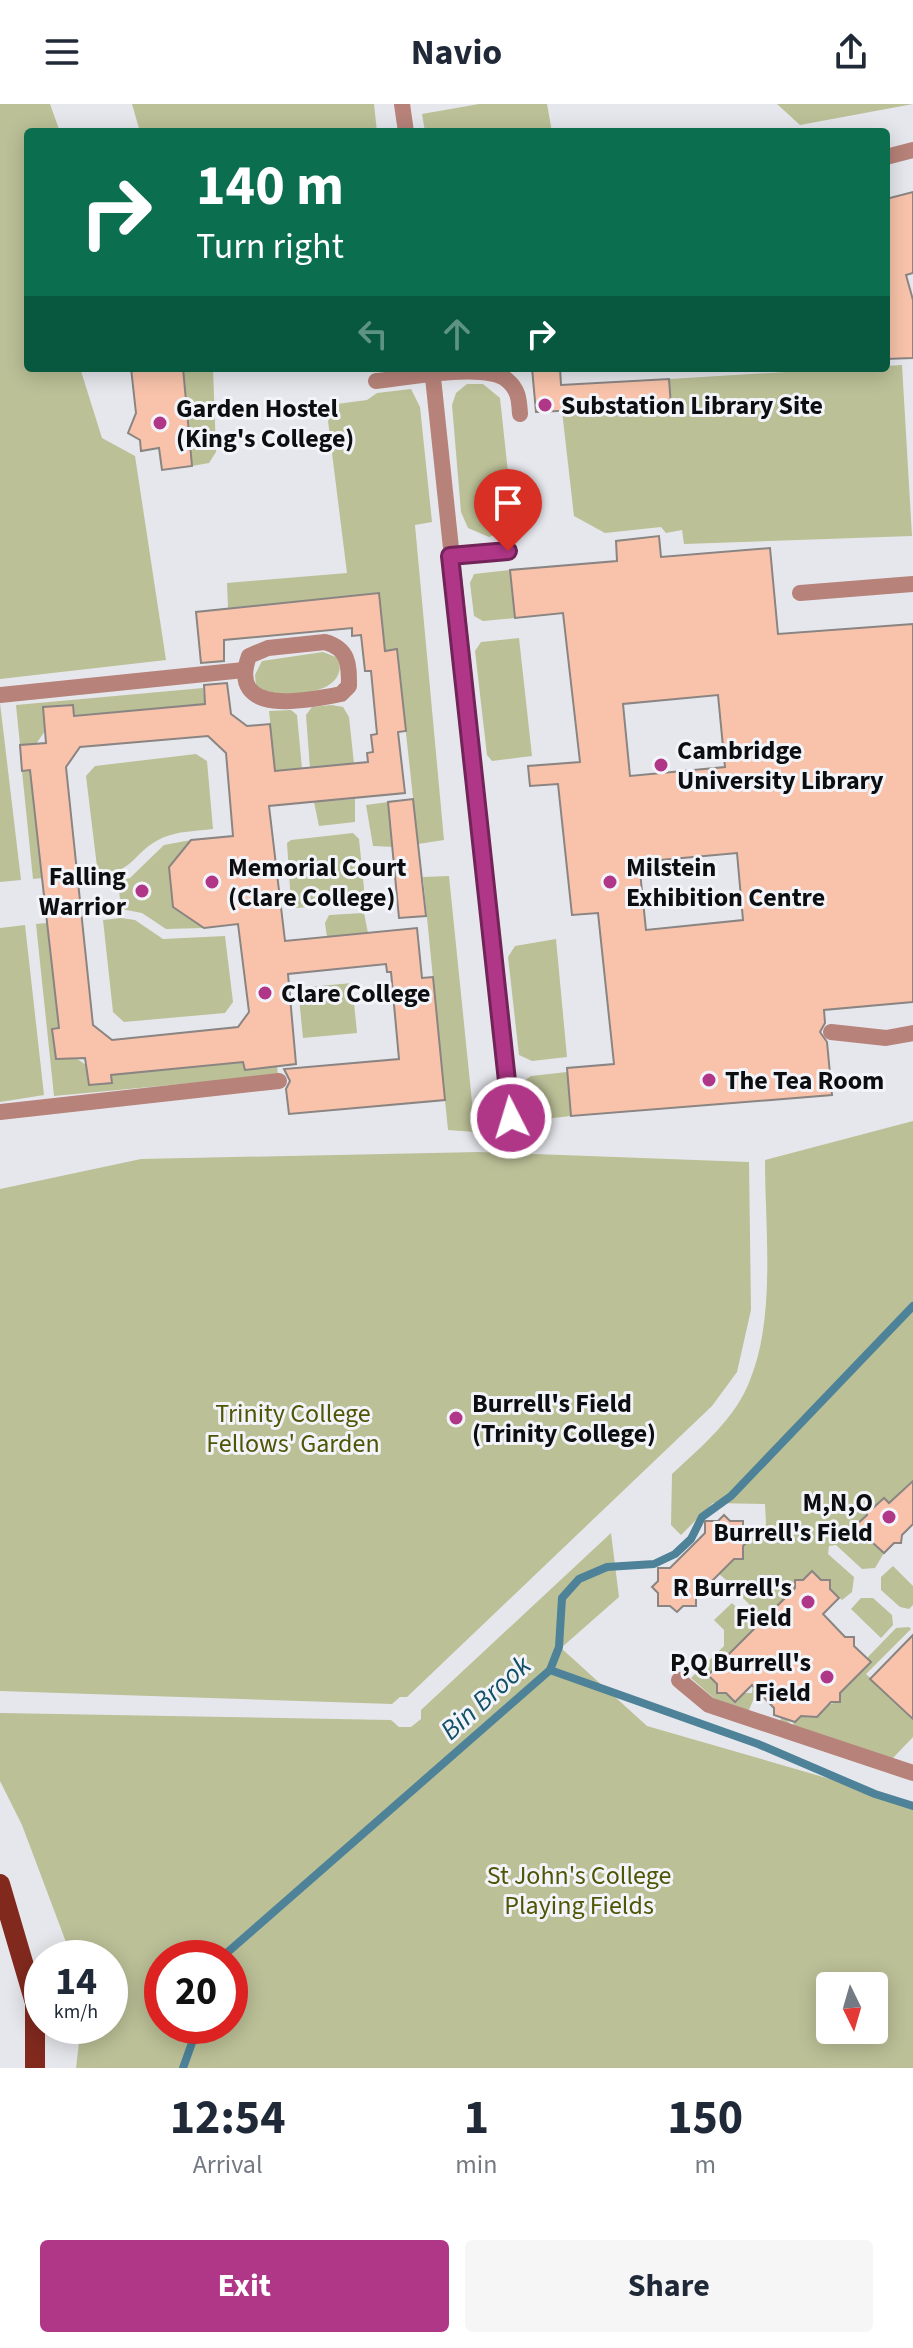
<!DOCTYPE html>
<html lang="en">
<head>
<meta charset="utf-8">
<style>
	body { margin:0; font-family:"Source Sans 3",sans-serif; background:#f6f6f7; color:#1f2937; height:100vh; display:flex; flex-direction:column; font-size:30px; white-space:nowrap }
	* { box-sizing:border-box; margin:0 }
	p { font-size:26px; color:#747a83 }
	.icon { flex:none; width:44px; height:44px; fill:none; stroke:currentColor; stroke-width:2; stroke-linecap:round; stroke-linejoin:round }
	.map { position:relative; height:1964px; overflow:hidden }
	.panel { display:flex; flex-direction:column; background:#fff; flex:1 }
	.panel>* { flex:none }
	.top-card { position:absolute; left:24px; top:24px; width:866px; height:244px; border-radius:8px; box-shadow:0 4px 20px #0003; background:#0b6e4f; color:#fff; overflow:hidden }
	.needle { width:52px; rotate:175deg }
	.fabs { position:absolute; left:816px; top:1868px; display:grid; gap:16px }
	.fabs a { display:grid; place-items:center; width:72px; height:72px; border-radius:8px; background:#fff; box-shadow:0 4px 20px #0003; font-size:40px }
	.speed { position:absolute; left:24px; top:1836px; display:flex; gap:16px; font-size:40px; font-weight:700; text-align:center }
	.speed>* { display:grid; place-content:center; width:104px; height:104px; border-radius:50%; background:#fff; box-shadow:0 4px 20px #0003; line-height:1 }
	.speed small { font-size:20px; font-weight:400 }
	.speed .limit { border:12px solid #d22; background:#fff; color:#111 }
	.pin { position:absolute; display:grid; place-items:center; width:68px; height:68px; color:#fff; margin:-82px -34px; border-radius:50% 50% 50% 0; rotate:-45deg; box-shadow:0 0 8px #0007 }
	.pin .icon { rotate:45deg }
	.me { position:absolute; width:88px; margin:-44px; rotate:355deg; stroke-linejoin:round; filter:drop-shadow(0 0 6px #0008) }
	.turn { display:flex; align-items:center; gap:28px; height:168px; padding:0 40px; font-size:36px }
	.turn .icon { width:104px; height:104px; stroke-width:2.5 }
	.turn b { display:block; font-size:56px; line-height:68px }
	.lanes { display:flex; align-items:center; height:76px; padding:0 40px; background:#0003; justify-content:center; gap:40px; direction:ltr }
	.lanes .off { opacity:.35 }
	.eta { display:flex; justify-content:space-evenly; align-items:center; height:136px; text-align:center }
	.eta b { font-size:48px; font-weight:700; line-height:56px }
	.cta { display:flex; gap:16px; margin-top:auto; padding:16px 40px }
	.cta a { flex:1; height:92px; border-radius:8px; background:#b03688; color:#fff; font-size:32px; font-weight:700; line-height:92px; text-align:center }
	.cta a+a { background:#f6f6f7; color:#1f2937 }
	header { display:flex; justify-content:space-between; align-items:center; height:104px; padding:0 40px; background:#fff; font-size:36px; font-weight:700 }
	.map>svg:first-child { display:block }
	.green { fill:#bbc097; fill-rule:evenodd }
	.lines { fill:none; stroke-linecap:round; stroke-linejoin:round }
	.stream { stroke:#4d8298; stroke-width:8 }
	.building { fill:#f8c3aa; stroke:#8a8482; stroke-width:2; fill-rule:evenodd }
	.service { stroke:#b68279; stroke-width:16 }
	.primary { stroke:#82291e; stroke-width:20 }
	.route-casing { stroke:#722358; stroke-width:20 }
	.route { stroke:#b03688; stroke-width:14 }
	.poi-dot { fill:#b03688; stroke:#f3f4fa; stroke-width:3 }
	.labels { text-anchor:middle; stroke-width:6; stroke-linejoin:round; paint-order:stroke }
	.poi-label { font-size:26px; font-weight:bold; fill:#0d0e10; stroke:#f3f4fa; text-anchor:start }
	.park-label { font-size:26px; fill:#505505; stroke:#f3f4fa }
	.water-label { font-size:28px; font-style:italic; fill:#115066; stroke:#f3f4fa }
</style>
</head>
<body>
<header><svg class="icon" aria-label="menu" viewBox="0 0 24 24"><path d="M4 6h16M4 12h16M4 18h16"/></svg>Navio<svg class="icon" aria-label="share" viewBox="0 0 24 24"><path d="M12 15V3M7 8l5-5 5 5M5 13v7h14v-7"/></svg></header>
<div class="map">
<svg width="913" height="1964" viewBox="0 0 913 1964">
	<rect width="100%" height="100%" fill="#e6e7ec"/>
	<g class="green">
		<path d="M 0,0 L 50,0 L 60,28 L 28,28 L 28,264 L 80,264 L 102,334 L 135,352 L 166,556 L 0,575 Z"/>
		<path d="M 132,0 L 374,0 L 377,28 L 140,28 Z"/>
		<path d="M 479,0 L 547,0 L 552,28 L 425,28 L 422,10 Z"/>
		<path d="M 777,0 L 913,0 L 800,21 Z"/>
		<path d="M 902,261 L 912,432 L 684,440 L 682,426 L 666,429 L 661,423 L 605,429 L 574,412 L 562,307 L 670,302 L 669,275 Z"/>
		<path d="M 183,264 L 213,264 L 216,348 L 209,359 L 192,362 Z"/>
		<path d="M 467,280 L 483,280 L 500,294 L 513,415 L 506,426 L 489,433 L 468,424 L 461,408 L 452,301 L 456,289 Z"/>
		<path d="M 411,285 L 420,303 L 432,418 L 415,421 L 444,736 L 418,740 L 397,546 L 385,547 L 379,489 L 228,504 L 227,479 L 347,469 L 328,317 L 337,300 L 367,296 L 377,289 Z"/>
		<path d="M 510,466 L 515,514 L 483,517 L 474,512 L 470,479 L 474,470 Z"/>
		<path d="M 519,534 L 532,652 L 492,657 L 487,651 L 475,547 L 481,538 Z"/>
		<path d="M 323,548 L 338,554 C 352,594 274,596 256,582 L 255,571 L 262,557 Z"/>
		<path d="M 203,584 L 205,600 L 74,612 L 73,601 L 43,603 L 45,627 L 36,640 L 20,641 L 16,601 Z"/>
		<path d="M 0,599 L 21,776 L 0,778 Z"/>
		<path d="M 332,601 L 343,603 L 349,613 L 354,660 L 310,664 L 306,611 L 312,603 Z"/>
		<path d="M 291,606 L 297,611 L 302,665 L 265,668 L 273,646 L 269,607 Z"/>
		<path d="M 196,650 L 207,657 L 213,725 C 196,727 178,727 162,734 C 132,748 137,767 98,771 L 86,672 L 95,662 Z"/>
		<path d="M 30,666 L 42,774 L 33,775 L 22,667 Z"/>
		<path d="M 355,695 L 355,718 L 319,722 L 314,698 Z"/>
		<path d="M 388,698 L 394,743 L 373,742 L 366,701 Z"/>
		<path d="M 353,729 L 359,735 L 365,794 L 357,800 L 295,804 L 291,799 L 287,739 L 291,736 Z"/>
		<path d="M 191,736 L 169,763 L 173,802 L 204,824 L 166,825 L 142,809 L 121,805 L 118,777 L 130,774 L 164,741 Z"/>
		<path d="M 449,772 L 475,1028 L 448,1026 L 445,996 L 423,773 Z"/>
		<path d="M 364,809 L 368,829 L 327,833 L 325,819 L 329,811 Z"/>
		<path d="M 121,814 L 135,816 L 163,835 L 225,832 L 233,898 L 225,909 L 124,918 L 113,908 L 103,816 Z"/>
		<path d="M 47,819 L 59,924 L 52,925 L 56,955 L 76,954 L 86,961 L 89,981 L 112,979 L 111,971 L 243,958 L 245,965 L 277,962 L 278,971 L 54,992 L 36,820 Z"/>
		<path d="M 25,821 L 44,991 L 0,998 L 0,824 Z"/>
		<path d="M 556,835 L 567,953 L 532,957 L 519,951 L 508,853 L 515,842 Z"/>
		<path d="M 352,879 L 357,929 L 303,934 L 298,884 Z"/>
		<path d="M 567,968 L 571,1012 L 536,1016 L 525,1009 L 521,979 L 531,972 Z"/>
		<path d="M 913,1017 L 913,1377 L 889,1399 L 866,1405 L 867,1411 L 855,1422 L 863,1430 L 865,1439 L 873,1439 L 884,1449 L 875,1464 L 862,1465 L 836,1441 L 829,1442 L 828,1450 L 854,1473 L 852,1488 L 842,1496 L 830,1485 L 830,1476 L 821,1476 L 812,1467 L 803,1476 L 795,1476 L 795,1484 L 764,1515 L 740,1491 L 741,1488 L 719,1470 L 730,1455 L 743,1454 L 743,1442 L 766,1420 L 765,1400 L 713,1399 L 681,1431 L 671,1421 L 672,1370 C 701,1343 736,1314 750,1276 C 776,1212 765,1125 765,1056 Z"/>
		<path d="M 479,1048 L 749,1058 L 751,1206 L 737,1268 L 712,1302 L 407,1593 L 400,1593 L 392,1600 L 0,1587 L 0,1085 L 141,1055 Z"/>
		<path d="M 611,1429 L 619,1493 L 561,1544 L 647,1622 L 913,1699 L 913,1964 L 76,1964 L 81,1922 L 110,1922 L 110,1854 L 72,1854 L 22,1721 L 0,1677 L 0,1609 L 391,1616 L 399,1623 L 411,1623 L 421,1615 L 421,1606 ZM 162,1854 L 230,1854 L 230,1922 L 162,1922 ZM 830,1882 L 874,1882 L 874,1926 L 830,1926 Z"/>
		<path d="M 893,1462 L 913,1482 L 913,1501 L 909,1505 L 900,1503 L 881,1486 L 881,1473 Z"/>
		<path d="M 861,1494 L 873,1494 L 892,1511 L 893,1521 L 881,1534 L 851,1505 Z"/>
		<path d="M 732,1499 L 756,1523 L 726,1553 L 717,1553 L 717,1562 L 708,1571 L 717,1580 L 717,1589 L 726,1589 L 735,1598 L 744,1589 L 752,1589 L 753,1580 L 758,1585 L 748,1608 L 716,1596 L 691,1574 L 724,1542 L 724,1526 L 714,1516 Z"/>
		<path d="M 909,1523 L 911,1525 L 866,1570 L 901,1603 L 913,1591 L 913,1633 L 892,1655 L 778,1618 L 783,1613 L 792,1621 L 801,1612 C 817,1612 825,1599 839,1598 L 840,1589 L 849,1581 L 841,1573 L 863,1550 L 867,1554 L 896,1524 Z"/>
	</g>
	<g class="lines">
		<g class="stream">
			<path d="M 550,1566 L 758,1640 L 875,1690 L 913,1702"/>
			<path d="M 221,1854 L 550,1566 L 559,1543 L 562,1494 L 579,1475 L 607,1463 L 654,1460 L 675,1450 L 691,1435 L 702,1413 L 731,1392 L 913,1202"/>
			<path d="M 183,1964 L 198,1922"/>
		</g>
	</g>
	<g class="building">
		<path d="M 913,88 L 913,169 L 906,171 L 913,196 L 913,254 L 886,255 L 886,95 Z"/>
		<path d="M 131,264 L 183,264 L 192,362 L 162,366 L 159,344 L 141,347 L 140,336 L 128,329 L 136,309 Z"/>
		<path d="M 532,264 L 560,264 L 561,281 L 669,275 L 671,302 L 536,308 Z"/>
		<path d="M 659,432 L 661,453 L 770,444 L 778,530 L 913,520 L 913,898 L 824,906 L 825,919 L 820,928 L 827,938 L 832,991 L 571,1012 L 567,964 L 614,960 L 598,809 L 572,811 L 558,680 L 530,682 L 528,662 L 580,658 L 563,509 L 515,514 L 510,466 L 617,457 L 616,437 ZM 718,591 L 725,663 L 630,672 L 623,600 ZM 737,749 L 743,816 L 646,826 L 639,758 Z"/>
		<path d="M 379,489 L 385,547 L 397,545 L 406,627 L 398,628 L 405,689 L 269,702 L 285,837 L 417,824 L 422,874 L 433,873 L 445,996 L 289,1010 L 286,985 L 290,977 L 284,965 L 399,955 L 391,868 L 387,868 L 386,860 L 288,870 L 296,960 L 245,966 L 243,958 L 111,971 L 112,979 L 89,981 L 85,954 L 56,955 L 52,925 L 59,924 L 42,774 L 30,666 L 22,667 L 20,641 L 46,639 L 43,603 L 73,601 L 74,612 L 205,600 L 204,581 L 227,579 L 231,610 L 247,622 L 270,620 L 275,667 L 368,658 L 367,649 L 373,648 L 371,631 L 377,630 L 371,567 L 365,567 L 361,531 L 352,532 L 352,524 L 224,536 L 224,557 L 201,559 L 196,508 ZM 208,632 L 226,649 L 233,732 L 191,736 L 169,763 L 173,803 L 204,824 L 238,820 L 249,908 L 238,923 L 112,936 L 93,921 L 66,663 L 80,643 Z"/>
		<path d="M 413,695 L 426,812 L 399,814 L 388,698 Z"/>
		<path d="M 913,1377 L 913,1420 L 902,1431 L 901,1439 L 894,1439 L 884,1449 L 873,1439 L 864,1439 L 863,1430 L 855,1422 L 867,1411 L 866,1404 L 873,1404 L 884,1394 L 889,1399 Z"/>
		<path d="M 724,1411 L 730,1417 L 743,1417 L 743,1430 L 749,1436 L 743,1442 L 743,1455 L 734,1455 L 696,1493 L 696,1502 L 683,1502 L 677,1508 L 670,1502 L 658,1502 L 658,1489 L 652,1483 L 658,1477 L 658,1464 L 670,1464 L 705,1429 L 705,1417 L 718,1417 Z"/>
		<path d="M 812,1467 L 821,1476 L 830,1476 L 830,1485 L 839,1494 L 823,1510 L 845,1533 L 854,1533 L 854,1542 L 871,1558 L 840,1589 L 840,1598 L 831,1598 L 817,1613 L 801,1612 L 795,1618 L 774,1611 L 774,1604 L 752,1581 L 735,1598 L 726,1589 L 717,1589 L 717,1580 L 708,1571 L 717,1562 L 717,1553 L 726,1553 L 795,1484 L 795,1476 L 803,1476 Z"/>
		<path d="M 913,1531 L 913,1615 L 870,1575 Z"/>
	</g>
	<g class="lines">
		<g class="service">
			<path d="M 402,0 L 406,28"/>
			<path d="M 886,53 L 913,46"/>
			<path d="M 432,264 L 511,1014"/>
			<path d="M 376,277 C 405,274 485,258 507,276 C 519,286 519,296 520,310"/>
			<path d="M 450,452 L 508,447"/>
			<path d="M 800,489 L 913,480"/>
			<path d="M 325,538 C 349,545 349,560 349,582 L 341,590 C 307,597 227,613 249,552 L 268,544 Z"/>
			<path d="M 0,591 L 244,566"/>
			<path d="M 831,928 L 886,934 L 913,929"/>
			<path d="M 0,1008 L 279,977"/>
			<path d="M 679,1576 L 709,1601 L 913,1669"/>
		</g>
		<path class="primary" d="M 0,1780 L 35,1899 L 35,1964"/>
	</g>
	<g class="lines">
		<defs>
			<path id="route" d="M 508,447 L 450,452 L 511,1014"/>
		</defs>
		<use href="#route" class="route-casing"/>
		<use href="#route" class="route"/>
	</g>
	<g class="poi-dot">
		<circle cx="545" cy="301" r="8"/>
		<circle cx="160" cy="319" r="8"/>
		<circle cx="661" cy="661" r="8"/>
		<circle cx="212" cy="778" r="8"/>
		<circle cx="610" cy="778" r="8"/>
		<circle cx="142" cy="787" r="8"/>
		<circle cx="265" cy="889" r="8"/>
		<circle cx="709" cy="976" r="8"/>
		<circle cx="456" cy="1314" r="8"/>
		<circle cx="889" cy="1413" r="8"/>
		<circle cx="808" cy="1498" r="8"/>
		<circle cx="827" cy="1573" r="8"/>
	</g>
	<g class="labels">
		<g class="poi-label">
			<text x="561" y="310">Substation Library Site</text>
			<text x="176" y="313">Garden Hostel<tspan x="176" dy="30">(King's College)</tspan></text>
			<text x="677" y="655">Cambridge<tspan x="677" dy="30">University Library</tspan></text>
			<text x="228" y="772">Memorial Court<tspan x="228" dy="30">(Clare College)</tspan></text>
			<text x="626" y="772">Milstein<tspan x="626" dy="30">Exhibition Centre</tspan></text>
			<text x="126" y="781" text-anchor="end">Falling<tspan x="126" dy="30">Warrior</tspan></text>
			<text x="281" y="898">Clare College</text>
			<text x="725" y="985">The Tea Room</text>
			<text x="472" y="1308">Burrell's Field<tspan x="472" dy="30">(Trinity College)</tspan></text>
			<text x="873" y="1407" text-anchor="end">M,N,O<tspan x="873" dy="30">Burrell's Field</tspan></text>
			<text x="792" y="1492" text-anchor="end">R Burrell's<tspan x="792" dy="30">Field</tspan></text>
			<text x="811" y="1567" text-anchor="end">P,Q Burrell's<tspan x="811" dy="30">Field</tspan></text>
		</g>
		<g class="park-label">
			<text x="293" y="1318">Trinity College<tspan x="293" dy="30">Fellows' Garden</tspan></text>
			<text x="579" y="1780">St John's College<tspan x="579" dy="30">Playing Fields</tspan></text>
		</g>
		<g class="water-label">
			<text transform="translate(485 1593) rotate(-42)" y="10">Bin Brook</text>
		</g>
	</g>
</svg>
<div class="fabs">
<a><svg class="needle" viewBox="-14 -14 28 28"><path d="M0-13l5 13h-10z" fill="#e53935"/><path d="M0 13l5-13h-10z" fill="#747a83"/></svg></a>
</div>
<div class="speed"><div>14<small>km/h</small></div><div class="limit">20</div></div>
<div class="pin" style="left:508px;top:447px;background:#d93025"><svg class="icon" aria-label="arrive" viewBox="0 0 24 24"><path d="M6 21V4h12l-3 4 3 4H6"/></svg></div>
<svg class="me" style="left:511px;top:1014px" viewBox="-20 -20 40 40"><circle r="17" fill="#b03688" stroke="#fff" stroke-width="3"/><path d="M0-11L8 9 0 5-8 9z" fill="#fff"/></svg>
<div class="top-card">
<div class="turn"><svg class="icon" aria-label="right" viewBox="0 0 24 24"><path d="M7 20v-9h11M14 6l5 5-5 5"/></svg><div><b>140 m</b>Turn right</div></div>
<div class="lanes"><svg class="icon off" aria-label="left" viewBox="0 0 24 24"><path d="M17 20v-9H6M10 6l-5 5 5 5"/></svg><svg class="icon off" aria-label="ahead" viewBox="0 0 24 24"><path d="M12 20V5M6 11l6-6 6 6"/></svg><svg class="icon" aria-label="right" viewBox="0 0 24 24"><path d="M7 20v-9h11M14 6l5 5-5 5"/></svg></div>
</div>
</div>
<section class="panel">
<div class="eta">
<div><b>12:54</b><p>Arrival</p></div>
<div><b>1</b><p>min</p></div>
<div><b>150</b><p>m</p></div>
</div>
<div class="cta"><a>Exit</a><a>Share</a></div>
</section>
</body>
</html>
